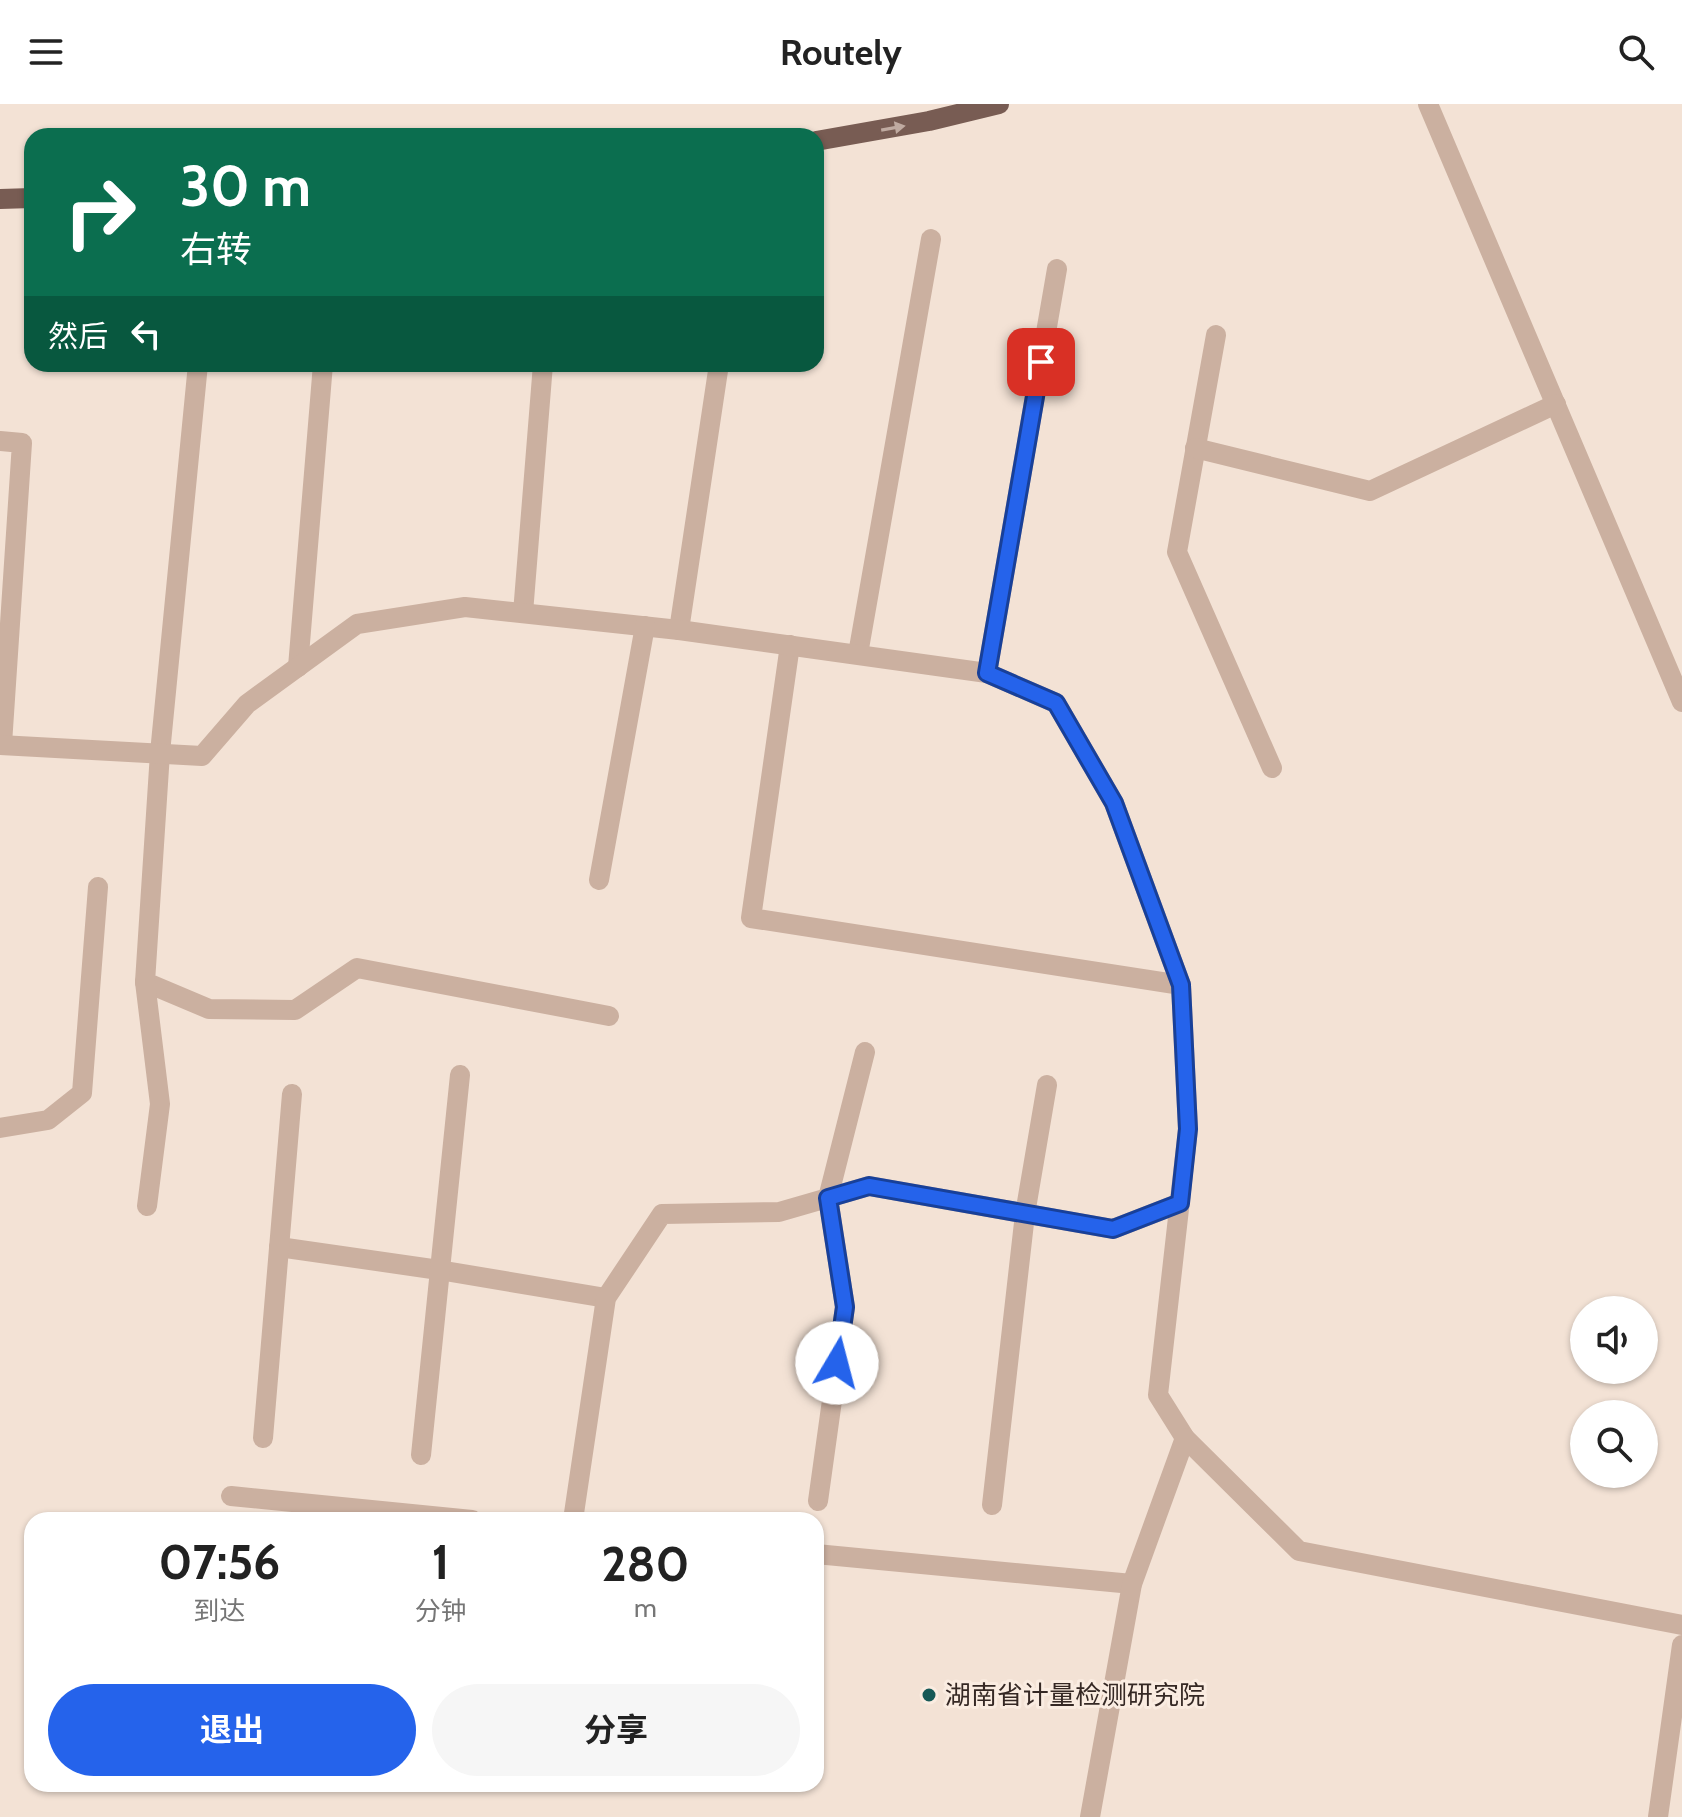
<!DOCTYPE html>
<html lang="zh">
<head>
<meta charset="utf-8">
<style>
	body { margin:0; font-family:Cabin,"Noto Sans SC",sans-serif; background:#f6f6f6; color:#222; height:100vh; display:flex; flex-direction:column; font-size:30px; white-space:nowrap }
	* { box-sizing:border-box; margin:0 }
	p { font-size:26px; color:#767676 }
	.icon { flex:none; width:44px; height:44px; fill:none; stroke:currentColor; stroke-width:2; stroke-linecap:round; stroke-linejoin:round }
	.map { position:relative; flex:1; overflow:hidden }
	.panel { position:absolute; left:24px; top:1408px; width:800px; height:280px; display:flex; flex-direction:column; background:#fff; border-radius:24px; box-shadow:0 2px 6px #0004 }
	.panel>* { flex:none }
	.guide { position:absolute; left:24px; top:24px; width:800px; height:244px; border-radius:24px; box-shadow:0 2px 6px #0004; background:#0b6e4f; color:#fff; overflow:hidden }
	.fabs { position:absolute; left:1570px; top:1192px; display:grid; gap:16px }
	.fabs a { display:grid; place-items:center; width:88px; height:88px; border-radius:50%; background:#fff; box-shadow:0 2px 6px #0004; font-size:40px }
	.pin { position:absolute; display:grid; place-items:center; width:68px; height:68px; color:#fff; margin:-34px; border-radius:16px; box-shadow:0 4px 12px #0006 }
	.me { position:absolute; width:88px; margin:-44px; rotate:8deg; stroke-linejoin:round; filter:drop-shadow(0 0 6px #0008) }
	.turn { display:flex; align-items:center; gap:28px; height:168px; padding:0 24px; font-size:36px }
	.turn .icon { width:104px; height:104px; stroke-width:2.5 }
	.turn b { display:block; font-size:56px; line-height:68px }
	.then { display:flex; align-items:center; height:76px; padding:0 24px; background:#0003; gap:16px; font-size:30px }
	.eta { display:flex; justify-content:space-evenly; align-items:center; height:136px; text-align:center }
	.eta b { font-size:48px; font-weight:700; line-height:56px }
	.primary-button { display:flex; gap:16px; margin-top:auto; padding:16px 24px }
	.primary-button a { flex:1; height:92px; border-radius:48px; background:#2563eb; color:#fff; font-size:32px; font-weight:700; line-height:92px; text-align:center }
	.primary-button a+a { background:#f6f6f6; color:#222 }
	header { display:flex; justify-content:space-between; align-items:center; height:104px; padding:0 24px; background:#fff; font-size:36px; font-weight:700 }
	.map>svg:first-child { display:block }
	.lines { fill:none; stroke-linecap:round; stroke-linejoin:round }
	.street { stroke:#cbb0a0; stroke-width:20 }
	.primary { stroke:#785c53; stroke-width:20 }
	.oneway { fill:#c0aba1 }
	.route-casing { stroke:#184099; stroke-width:20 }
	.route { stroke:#2563eb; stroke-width:14 }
	.poi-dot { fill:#165957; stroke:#faece1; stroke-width:3 }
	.labels { text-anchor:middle; stroke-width:6; stroke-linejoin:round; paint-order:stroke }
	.poi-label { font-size:26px; fill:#352824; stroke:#faece1; text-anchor:start }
</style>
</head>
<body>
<header><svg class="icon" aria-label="menu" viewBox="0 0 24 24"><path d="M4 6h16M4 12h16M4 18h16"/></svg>Routely<svg class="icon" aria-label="search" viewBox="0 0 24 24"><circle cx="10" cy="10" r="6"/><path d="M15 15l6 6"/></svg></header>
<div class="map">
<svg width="1682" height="1713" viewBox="0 0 1682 1713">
	<rect width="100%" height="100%" fill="#f3e2d5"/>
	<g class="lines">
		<g class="street">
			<path d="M 1428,0 L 1682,598"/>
			<path d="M 1216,231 L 1177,448 L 1272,664"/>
			<path d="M 198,260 L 160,649 L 145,878 L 209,905 L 295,906 L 357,864 L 609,912"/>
			<path d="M 0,337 L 22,339 L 2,640"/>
			<path d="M 1195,344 L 1370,387 L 1556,300"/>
			<path d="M 523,509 L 543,260"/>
			<path d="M 679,526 L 719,260"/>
			<path d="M 790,541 L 751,814 L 1181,881"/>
			<path d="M 858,550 L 931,135"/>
			<path d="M 298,563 L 323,260"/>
			<path d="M 987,569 L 1057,165"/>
			<path d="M 0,641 L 202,652 L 247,600 L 357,520 L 465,503 L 679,526 L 987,569 L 1056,599 L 1114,699 L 1181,881 L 1188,1025 L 1158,1291 L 1185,1334 L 1299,1447 L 1682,1521"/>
			<path d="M 599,776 L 645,522"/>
			<path d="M 145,878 L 160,1000 L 147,1102"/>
			<path d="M 0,1024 L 48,1016 L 82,989 L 98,783"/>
			<path d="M 279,1143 L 439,1166 L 606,1194"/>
			<path d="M 263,1334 L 292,990"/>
			<path d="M 421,1351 L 460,971"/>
			<path d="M 231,1392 L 472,1416"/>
			<path d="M 818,1397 L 845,1203 L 828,1094 L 865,948"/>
			<path d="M 992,1401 L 1025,1110 L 1047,981"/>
			<path d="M 573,1416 L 606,1194 L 662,1110 L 779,1108 L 869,1082 L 1113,1125 L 1180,1099"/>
			<path d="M 816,1450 L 1132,1480"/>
			<path d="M 1090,1713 L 1132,1480 L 1185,1334"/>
			<path d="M 1658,1713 L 1682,1541"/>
		</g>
		<g class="primary">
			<path d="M 816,37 L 929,17 L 999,0"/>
			<path d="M 0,95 L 32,94"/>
		</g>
	</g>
	<defs><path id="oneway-solid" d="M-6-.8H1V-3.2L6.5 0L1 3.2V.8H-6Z" transform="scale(2)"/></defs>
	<use class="oneway" href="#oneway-solid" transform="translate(893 24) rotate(-10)"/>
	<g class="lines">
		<defs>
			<path id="route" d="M 837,1259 L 845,1203 L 828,1094 L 869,1082 L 1113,1125 L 1180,1099 L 1188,1025 L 1181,881 L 1114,699 L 1056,599 L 987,569 L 1041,258"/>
		</defs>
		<use href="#route" class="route-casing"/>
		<use href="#route" class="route"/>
	</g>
	<circle class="poi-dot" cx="929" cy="1591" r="8"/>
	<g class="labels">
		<g class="poi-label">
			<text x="945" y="1600">湖南省计量检测研究院</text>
		</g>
	</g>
</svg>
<div class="fabs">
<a><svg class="icon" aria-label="sound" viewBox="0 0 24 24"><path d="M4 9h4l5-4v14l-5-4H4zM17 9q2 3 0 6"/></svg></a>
<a><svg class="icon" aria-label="search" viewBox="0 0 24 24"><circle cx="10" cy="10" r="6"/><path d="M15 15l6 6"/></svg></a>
</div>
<div class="pin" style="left:1041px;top:258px;background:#d93025"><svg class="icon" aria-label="arrive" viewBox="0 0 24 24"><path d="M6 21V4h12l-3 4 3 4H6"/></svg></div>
<svg class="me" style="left:837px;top:1259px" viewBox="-20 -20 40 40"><circle r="19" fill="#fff"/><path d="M0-13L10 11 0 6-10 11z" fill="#2563eb"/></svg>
<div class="guide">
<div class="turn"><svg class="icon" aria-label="right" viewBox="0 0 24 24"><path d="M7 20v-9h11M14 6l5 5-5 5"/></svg><div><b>30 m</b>右转</div></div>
<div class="then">然后<svg class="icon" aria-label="left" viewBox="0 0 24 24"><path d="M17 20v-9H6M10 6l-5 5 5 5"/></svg></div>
</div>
<section class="panel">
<div class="eta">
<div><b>07:56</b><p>到达</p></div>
<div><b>1</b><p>分钟</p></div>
<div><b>280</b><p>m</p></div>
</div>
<div class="primary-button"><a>退出</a><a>分享</a></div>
</section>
</div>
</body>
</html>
